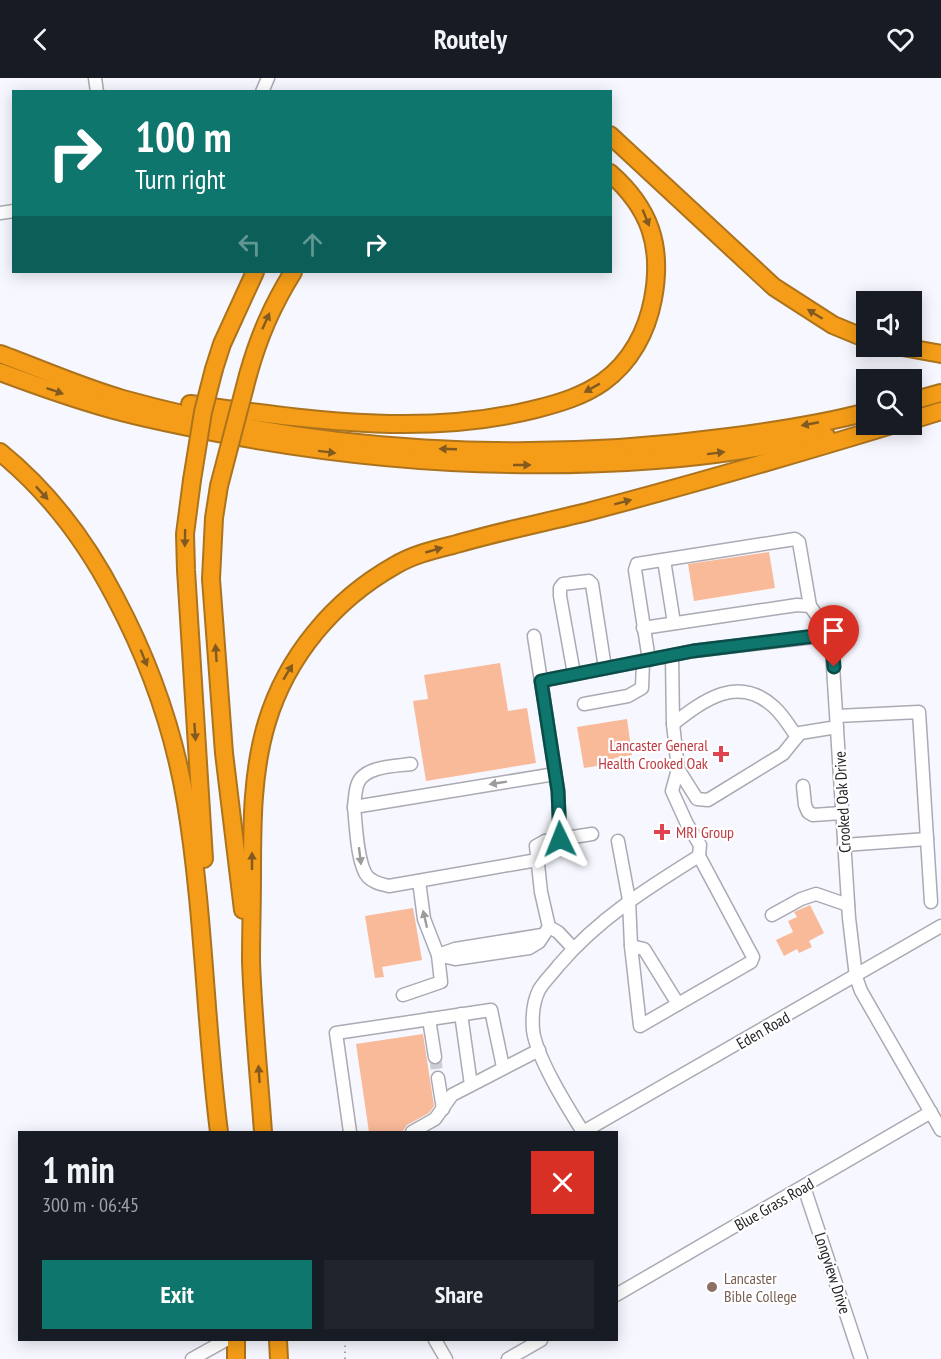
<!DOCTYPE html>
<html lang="en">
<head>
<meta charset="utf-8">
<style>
	body { margin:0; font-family:"PT Sans Narrow",sans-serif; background:#20242c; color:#f1f3f6; height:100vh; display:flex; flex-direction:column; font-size:22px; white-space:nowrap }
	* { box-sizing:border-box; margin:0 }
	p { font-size:20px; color:#9ea1a6 }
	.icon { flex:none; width:33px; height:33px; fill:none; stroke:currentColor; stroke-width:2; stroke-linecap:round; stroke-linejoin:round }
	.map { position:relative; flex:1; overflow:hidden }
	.drawer { position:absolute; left:18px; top:1053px; width:600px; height:210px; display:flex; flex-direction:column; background:#171b24; border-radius:0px; box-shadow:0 3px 15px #0003 }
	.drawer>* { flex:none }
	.hud { position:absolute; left:12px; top:12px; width:600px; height:183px; border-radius:0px; box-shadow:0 3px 15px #0003; background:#0f766e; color:#fff; overflow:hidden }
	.tools { position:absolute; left:856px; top:213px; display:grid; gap:12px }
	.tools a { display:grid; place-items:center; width:66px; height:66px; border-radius:0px; background:#171b24; box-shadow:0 3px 15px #0003; font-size:30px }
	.pin { position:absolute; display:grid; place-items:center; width:51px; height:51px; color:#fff; margin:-62px -26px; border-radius:50% 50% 50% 0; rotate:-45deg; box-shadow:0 0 6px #0007 }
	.pin .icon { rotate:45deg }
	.me { position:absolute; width:66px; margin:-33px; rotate:358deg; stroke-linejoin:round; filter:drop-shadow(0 0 4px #0008) }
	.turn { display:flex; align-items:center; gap:21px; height:126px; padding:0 24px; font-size:27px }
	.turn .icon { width:78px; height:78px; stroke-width:2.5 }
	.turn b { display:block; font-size:42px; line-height:51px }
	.lanes { display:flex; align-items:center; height:57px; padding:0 24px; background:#0003; justify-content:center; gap:30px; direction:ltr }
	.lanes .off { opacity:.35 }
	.round { display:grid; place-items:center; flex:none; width:63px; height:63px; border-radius:0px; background:#20242c }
	.head { display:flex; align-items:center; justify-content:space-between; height:102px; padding:0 24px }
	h1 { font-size:36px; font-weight:700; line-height:45px }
	.primary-button { display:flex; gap:12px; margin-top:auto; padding:12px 24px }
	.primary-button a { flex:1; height:69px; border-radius:0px; background:#0f766e; color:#fff; font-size:24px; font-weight:700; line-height:69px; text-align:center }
	.primary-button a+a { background:#20242c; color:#f1f3f6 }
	header { display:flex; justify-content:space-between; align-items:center; height:78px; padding:0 24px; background:#171b24; font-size:27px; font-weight:700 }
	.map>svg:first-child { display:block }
	.building { fill:#f8ba99 }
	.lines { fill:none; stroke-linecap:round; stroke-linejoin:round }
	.minor-tunnel { stroke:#cdcdd4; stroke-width:12; stroke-dasharray:12 6; stroke-linecap:butt }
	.minor-casing { stroke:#a9aab3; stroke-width:15 }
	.highway-casing { stroke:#ac731d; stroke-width:20 }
	.path { stroke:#a6a6ac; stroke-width:2; stroke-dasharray:1.5 4.5; stroke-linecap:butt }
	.minor { stroke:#fff; stroke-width:12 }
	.highway { stroke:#f59d18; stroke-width:16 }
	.highway-bridge-casing { stroke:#ac731d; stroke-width:20; stroke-linecap:butt }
	.highway-bridge { stroke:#f59d18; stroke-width:16 }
	.oneway { fill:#825a20 }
	.oneway2 { fill:#9c9c9e }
	.route-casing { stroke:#0a4d48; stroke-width:15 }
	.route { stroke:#0f766e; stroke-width:10 }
	.health-dot { fill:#e0444e; stroke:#fff; stroke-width:2 }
	.education-dot { fill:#8d6e63; stroke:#fff; stroke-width:2 }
	.labels { text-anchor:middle; stroke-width:4.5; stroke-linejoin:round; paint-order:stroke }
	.health-label { font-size:16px; fill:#be3a42; stroke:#fff; text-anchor:end }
	.street-label { font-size:16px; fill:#242427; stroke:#fff }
	.education-label { font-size:16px; fill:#785e54; stroke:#fff; text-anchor:start }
</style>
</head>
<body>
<header><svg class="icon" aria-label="back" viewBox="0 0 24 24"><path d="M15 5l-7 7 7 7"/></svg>Routely<svg class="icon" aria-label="heart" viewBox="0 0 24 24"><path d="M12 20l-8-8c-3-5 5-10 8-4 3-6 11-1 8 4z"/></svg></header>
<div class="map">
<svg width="941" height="1281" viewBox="0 0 941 1281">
	<rect width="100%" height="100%" fill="#f7f7ff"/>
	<g class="building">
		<path d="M 769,474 L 775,510 L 694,523 L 688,486 Z"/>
		<path d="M 500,585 L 508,633 L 527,630 L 536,685 L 426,703 L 413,623 L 428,621 L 424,597 Z"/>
		<path d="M 627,641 L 632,677 L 614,680 L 615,685 L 584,690 L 577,649 Z"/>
		<path d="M 810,827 L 824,855 L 809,863 L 812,869 L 799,875 L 797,871 L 784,878 L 776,862 L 793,854 L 788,843 L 797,839 L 794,834 Z"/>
		<path d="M 413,830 L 422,882 L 382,889 L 384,899 L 375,900 L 365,838 Z"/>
		<path d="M 423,956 L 434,1028 L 429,1035 L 407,1047 L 402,1054 L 369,1054 L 356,966 Z"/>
	</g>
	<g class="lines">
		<path class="minor-tunnel" d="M 435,979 L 438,1000"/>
		<defs>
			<g id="minor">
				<path d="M 95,0 L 97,14"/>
				<path d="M 262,14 L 268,0"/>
				<path d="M 0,135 L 14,133"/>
				<path d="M 664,482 L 674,545"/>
				<path d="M 643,550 L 797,527 L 810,528"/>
				<path d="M 534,558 L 558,713 L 560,761 L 545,763 L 536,768 L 541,814 L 549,849 L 539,864 L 529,870 L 455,881 L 438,877 L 455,871 L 542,857"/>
				<path d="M 672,578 L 673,646 L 678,691 L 672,713 L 687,746 L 700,767 L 699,778"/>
				<path d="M 649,582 L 635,492 L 637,486 L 795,461 L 799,464 L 810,528 L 831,557"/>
				<path d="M 574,596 L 560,518 L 560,510 L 563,506 L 589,503 L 592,506 L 605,590"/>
				<path d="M 541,603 L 693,573 L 831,557 L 849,840 L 856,899 L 861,913 L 941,1052"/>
				<path d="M 584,626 L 628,618 L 642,610 L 643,583"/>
				<path d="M 837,638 L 919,634 L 931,824"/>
				<path d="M 673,646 C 704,622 738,596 774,629 C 783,637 790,649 797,659"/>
				<path d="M 678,691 L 697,721 L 708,722 L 783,676 L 800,655 L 837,649"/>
				<path d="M 803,708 L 805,727 L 808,734 L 813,737 L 842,735"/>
				<path d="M 354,729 C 355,721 355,712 358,705 C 365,688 396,688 411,686"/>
				<path d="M 560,761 L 592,756"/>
				<path d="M 618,763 L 629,822 L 631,868 L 640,948 L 751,884 L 753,879 L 699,778 C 649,809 598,841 559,887 C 553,895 544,903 539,912 C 533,924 532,939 533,952 C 536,979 568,1030 583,1054 L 941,848"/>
				<path d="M 844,767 L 927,761"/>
				<path d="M 537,782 L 389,808 C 381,806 374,805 368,799 C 357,787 356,746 354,729 L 555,696"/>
				<path d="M 772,837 L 801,821 L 816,816 L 848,827"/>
				<path d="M 549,849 L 558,854 L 573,870"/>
				<path d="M 631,868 L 644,871 L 678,926"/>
				<path d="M 403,917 L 441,904 L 438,877 L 424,841 L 419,803"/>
				<path d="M 461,936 L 471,1007"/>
				<path d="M 429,941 L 435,979"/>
				<path d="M 438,1000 L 443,1031"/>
				<path d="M 350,1054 L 336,955 L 491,932 L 503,989"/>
				<path d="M 412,1054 L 435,1041 L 452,1017 L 539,972"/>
				<path d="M 804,1109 L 861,1281"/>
				<path d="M 616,1217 L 931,1034"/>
				<path d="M 435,1262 L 446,1281"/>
				<path d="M 192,1281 L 226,1262"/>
				<path d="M 508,1281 L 541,1262"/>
			</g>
			<g id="highway">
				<path d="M 610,57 L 774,209 L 833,247 L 867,261"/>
				<path d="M 897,268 L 941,276"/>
				<path d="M 0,276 C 41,291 81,309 123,321 C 318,375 529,386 729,359 C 775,353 822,346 867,334"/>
				<path d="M 214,291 L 222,266 L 255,194"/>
				<path d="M 0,294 C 35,307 71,320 107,330 C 145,341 184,348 223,356 C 366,383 510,393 656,382 C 713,378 770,368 826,358"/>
				<path d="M 248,297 C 259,258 272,228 293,194"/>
				<path d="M 912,323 L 941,315"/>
				<path d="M 190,326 C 305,341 422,360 536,331 C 560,325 583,318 603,304 C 631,284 647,253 653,221 C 663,168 650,130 610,95"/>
				<path d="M 912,342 L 941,333"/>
				<path d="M 0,374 C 48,413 87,465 115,519 C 149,583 174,653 186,725 C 204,834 205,945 219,1054"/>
				<path d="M 192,402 L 185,456 L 186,492 L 204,781"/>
				<path d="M 219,408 L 214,440 L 211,501 L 224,675 L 243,832"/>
				<path d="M 263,1054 C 259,998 253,940 251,883 C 251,854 252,826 252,797 C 252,746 252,693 267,644 C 287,578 334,522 394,488 C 412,477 433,472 453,467 C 497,454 542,445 587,434 C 690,407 793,377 895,346"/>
				<path d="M 236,1262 L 236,1281"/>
				<path d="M 278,1262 L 279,1281"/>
			</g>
		</defs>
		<use href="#minor" class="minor-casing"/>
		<use href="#highway" class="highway-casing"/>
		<path class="path" d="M 345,1281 L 345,1262"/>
		<use href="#minor" class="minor"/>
		<use href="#highway" class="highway"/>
		<defs>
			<g id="highway-bridge">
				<path d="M 192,402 L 203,334 L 214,291"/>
				<path d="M 219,408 L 248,297"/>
			</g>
		</defs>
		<use href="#highway-bridge" class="highway-bridge-casing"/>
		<use href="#highway-bridge" class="highway-bridge"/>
	</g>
	<defs><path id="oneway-solid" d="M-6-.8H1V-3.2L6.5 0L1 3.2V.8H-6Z" transform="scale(1.5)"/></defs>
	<g class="oneway">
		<use href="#oneway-solid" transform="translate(646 140) rotate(68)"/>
		<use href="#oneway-solid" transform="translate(815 236) rotate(-148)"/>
		<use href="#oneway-solid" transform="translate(266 243) rotate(-66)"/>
		<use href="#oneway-solid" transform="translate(592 310) rotate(151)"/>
		<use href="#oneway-solid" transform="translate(55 313) rotate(19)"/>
		<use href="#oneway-solid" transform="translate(810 346) rotate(169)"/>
		<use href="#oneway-solid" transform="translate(448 371) rotate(-178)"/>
		<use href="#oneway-solid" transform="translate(327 374) rotate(7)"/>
		<use href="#oneway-solid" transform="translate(716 375) rotate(-7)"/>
		<use href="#oneway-solid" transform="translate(522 387)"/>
		<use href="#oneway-solid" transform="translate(42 415) rotate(47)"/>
		<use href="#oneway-solid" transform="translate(623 424) rotate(-15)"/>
		<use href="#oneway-solid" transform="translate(185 460) rotate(91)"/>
		<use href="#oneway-solid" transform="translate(434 472) rotate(-16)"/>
		<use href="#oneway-solid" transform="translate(216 575) rotate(-94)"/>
		<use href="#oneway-solid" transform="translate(144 580) rotate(68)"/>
		<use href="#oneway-solid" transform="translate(288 594) rotate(-59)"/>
		<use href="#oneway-solid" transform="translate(195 654) rotate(86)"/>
		<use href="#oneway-solid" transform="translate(252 783) rotate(-90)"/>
		<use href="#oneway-solid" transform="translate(259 996) rotate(-94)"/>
	</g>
	<g class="oneway2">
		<use href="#oneway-solid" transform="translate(498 705) rotate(171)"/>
		<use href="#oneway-solid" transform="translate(360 778) rotate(83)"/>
		<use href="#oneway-solid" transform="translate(425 841) rotate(-103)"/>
	</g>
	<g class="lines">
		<defs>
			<path id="route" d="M 560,761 L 558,713 L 541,603 L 693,573 L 831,556 L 834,589"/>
		</defs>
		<use href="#route" class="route-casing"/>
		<use href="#route" class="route"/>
	</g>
	<g class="health-dot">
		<path d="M718 667h6v6h6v6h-6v6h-6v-6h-6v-6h6z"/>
		<path d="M659 745h6v6h6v6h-6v6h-6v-6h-6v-6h6z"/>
	</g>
	<circle class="education-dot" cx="712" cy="1209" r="6"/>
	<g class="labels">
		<g class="health-label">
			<text x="708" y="673">Lancaster General<tspan x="708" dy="18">Health Crooked Oak</tspan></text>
			<text x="676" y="760" text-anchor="start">MRI Group</text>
		</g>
		<g class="street-label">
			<text transform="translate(842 724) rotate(-93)" y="6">Crooked Oak Drive</text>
			<text transform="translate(763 952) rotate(-30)" y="6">Eden Road</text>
			<text transform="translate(774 1126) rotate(-30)" y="6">Blue Grass Road</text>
			<text transform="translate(833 1195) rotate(72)" y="6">Longview Drive</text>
		</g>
		<g class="education-label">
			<text x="724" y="1206">Lancaster<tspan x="724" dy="18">Bible College</tspan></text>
		</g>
	</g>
</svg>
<div class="tools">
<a><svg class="icon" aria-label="sound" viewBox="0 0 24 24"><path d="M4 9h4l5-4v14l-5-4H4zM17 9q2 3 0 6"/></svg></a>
<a><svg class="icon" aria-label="search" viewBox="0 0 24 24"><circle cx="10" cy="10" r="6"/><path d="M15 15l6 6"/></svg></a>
</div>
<div class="pin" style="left:834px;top:589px;background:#d93025"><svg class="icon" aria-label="arrive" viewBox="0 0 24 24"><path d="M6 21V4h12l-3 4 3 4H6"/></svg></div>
<svg class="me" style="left:560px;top:761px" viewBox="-20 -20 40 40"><path d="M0-17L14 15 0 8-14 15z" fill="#0f766e" stroke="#fff" stroke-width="4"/></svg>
<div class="hud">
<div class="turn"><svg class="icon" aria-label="right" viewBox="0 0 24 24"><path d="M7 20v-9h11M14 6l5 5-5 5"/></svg><div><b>100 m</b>Turn right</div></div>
<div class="lanes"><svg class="icon off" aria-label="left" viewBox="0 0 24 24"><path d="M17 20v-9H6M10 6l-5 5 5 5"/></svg><svg class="icon off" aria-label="ahead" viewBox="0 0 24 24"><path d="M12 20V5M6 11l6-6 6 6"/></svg><svg class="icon" aria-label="right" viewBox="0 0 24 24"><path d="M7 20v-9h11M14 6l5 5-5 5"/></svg></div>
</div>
<section class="drawer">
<div class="head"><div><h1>1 min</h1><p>300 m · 06:45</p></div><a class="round" style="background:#d93025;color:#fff"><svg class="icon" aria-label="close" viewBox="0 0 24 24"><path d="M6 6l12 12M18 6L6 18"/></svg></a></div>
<div class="primary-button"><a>Exit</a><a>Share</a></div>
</section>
</div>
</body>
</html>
